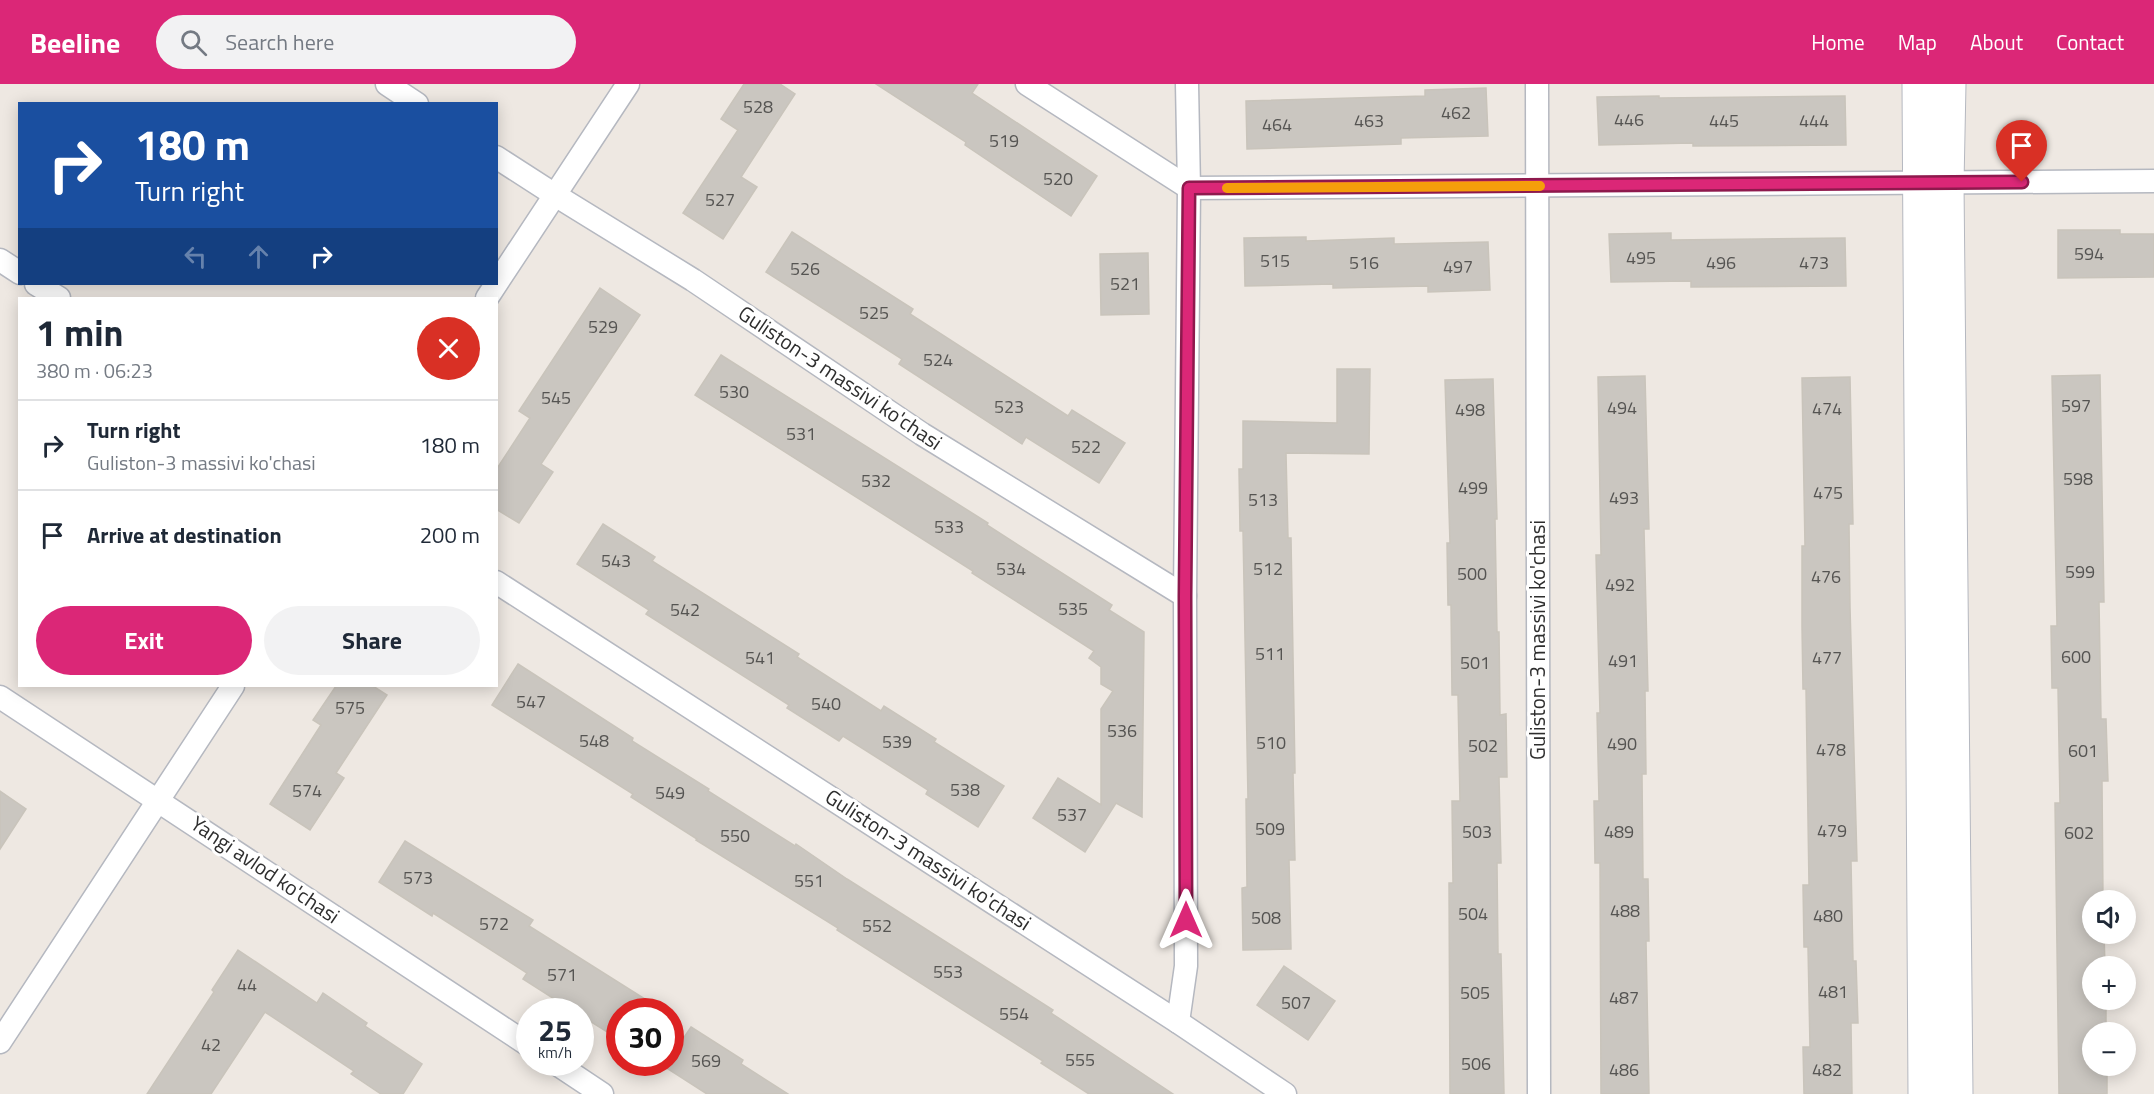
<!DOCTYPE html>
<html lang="en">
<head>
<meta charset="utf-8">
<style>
	body { margin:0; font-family:"Titillium Web",sans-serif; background:#f2f2f3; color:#1f2937; height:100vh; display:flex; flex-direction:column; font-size:22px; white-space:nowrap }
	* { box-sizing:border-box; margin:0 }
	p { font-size:20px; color:#747a83 }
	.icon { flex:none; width:33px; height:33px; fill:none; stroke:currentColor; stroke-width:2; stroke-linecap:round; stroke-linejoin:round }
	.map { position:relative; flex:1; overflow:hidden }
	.sheet { position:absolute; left:18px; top:213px; width:480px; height:390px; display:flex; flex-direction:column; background:#fff; border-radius:0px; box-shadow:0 3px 15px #0003 }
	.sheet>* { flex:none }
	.hud { position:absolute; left:18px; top:18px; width:480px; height:183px; border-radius:0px; box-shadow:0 3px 15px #0003; background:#1a4fa0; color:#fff; overflow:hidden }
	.tools { position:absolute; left:2082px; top:806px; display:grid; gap:12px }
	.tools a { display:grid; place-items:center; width:54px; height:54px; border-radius:50%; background:#fff; box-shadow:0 3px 15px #0003; font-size:30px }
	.speed { position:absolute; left:516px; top:914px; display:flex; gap:12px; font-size:30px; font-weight:700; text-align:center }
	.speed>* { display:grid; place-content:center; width:78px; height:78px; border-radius:50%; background:#fff; box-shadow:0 3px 15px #0003; line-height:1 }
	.speed small { font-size:15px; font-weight:400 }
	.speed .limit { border:9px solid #d22; background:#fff; color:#111 }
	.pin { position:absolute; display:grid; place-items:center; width:51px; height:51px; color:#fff; margin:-62px -26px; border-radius:50% 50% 50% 0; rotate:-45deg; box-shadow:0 0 6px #0007 }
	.pin .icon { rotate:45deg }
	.me { position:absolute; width:66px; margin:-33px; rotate:0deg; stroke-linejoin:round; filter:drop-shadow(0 0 4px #0008) }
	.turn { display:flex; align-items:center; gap:21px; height:126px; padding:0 18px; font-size:27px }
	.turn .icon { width:78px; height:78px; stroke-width:2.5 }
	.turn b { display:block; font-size:42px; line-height:51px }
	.lanes { display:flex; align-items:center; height:57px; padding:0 18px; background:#0003; justify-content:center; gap:30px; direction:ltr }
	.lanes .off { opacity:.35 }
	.round { display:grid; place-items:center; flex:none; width:63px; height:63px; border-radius:32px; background:#f2f2f3 }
	.headline { display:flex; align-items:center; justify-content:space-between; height:102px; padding:0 18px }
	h1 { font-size:36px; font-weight:700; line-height:45px }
	.action { display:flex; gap:12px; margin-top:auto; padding:12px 18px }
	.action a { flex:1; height:69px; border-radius:36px; background:#db2777; color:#fff; font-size:24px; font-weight:700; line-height:69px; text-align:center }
	.action a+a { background:#f2f2f3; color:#1f2937 }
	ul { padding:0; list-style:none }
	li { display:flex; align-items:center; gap:18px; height:90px; padding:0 18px; border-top:2px solid #e0e1e3 }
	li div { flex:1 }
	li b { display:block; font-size:22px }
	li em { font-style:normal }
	header { display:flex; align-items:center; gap:36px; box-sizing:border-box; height:84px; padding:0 30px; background:#db2777; color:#fff }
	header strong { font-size:28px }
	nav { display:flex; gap:33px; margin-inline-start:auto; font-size:21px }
	.search { width:420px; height:54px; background:#f2f2f3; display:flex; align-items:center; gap:15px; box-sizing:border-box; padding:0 21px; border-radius:33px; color:#747a83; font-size:22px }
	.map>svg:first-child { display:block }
	.building { fill:#cac6c0; stroke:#c9c4bb; stroke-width:1.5 }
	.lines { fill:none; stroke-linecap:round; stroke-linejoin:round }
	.street-casing { stroke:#b5b8c0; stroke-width:25 }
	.secondary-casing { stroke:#b5b8c0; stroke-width:35 }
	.street { stroke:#fff; stroke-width:22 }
	.secondary { stroke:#fff; stroke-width:33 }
	.route-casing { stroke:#8e194d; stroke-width:15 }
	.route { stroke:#db2777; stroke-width:10 }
	.slow { stroke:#f59e0b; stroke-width:10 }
	.labels { text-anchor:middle; stroke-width:6; stroke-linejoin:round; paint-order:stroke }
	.number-label { font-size:18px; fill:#555452 }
	.street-label { font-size:21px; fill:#2e2e2e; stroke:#fff }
</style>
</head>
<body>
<header>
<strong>Beeline</strong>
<div class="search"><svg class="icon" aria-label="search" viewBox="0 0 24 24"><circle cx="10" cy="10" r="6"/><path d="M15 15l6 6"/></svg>Search here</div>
<nav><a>Home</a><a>Map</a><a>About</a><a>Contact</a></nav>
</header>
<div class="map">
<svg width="2154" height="1010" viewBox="0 0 2154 1010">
	<rect width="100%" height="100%" fill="#eee8e2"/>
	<g class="building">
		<path d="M 744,0 L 780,0 L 795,10 L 741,93 L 757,103 L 723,155 L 683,129 L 738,46 L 721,35 Z"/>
		<path d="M 876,0 L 978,0 L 972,9 L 1097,92 L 1071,132 L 965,61 L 966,58 Z"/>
		<path d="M 1486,4 L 1488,52 L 1401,54 L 1401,60 L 1247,65 L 1246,17 L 1425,12 L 1425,6 Z"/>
		<path d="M 1659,12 L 1659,14 L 1845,12 L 1846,61 L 1693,62 L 1693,59 L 1599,61 L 1597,13 Z"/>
		<path d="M 2058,146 L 2120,146 L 2120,150 L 2154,150 L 2154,193 L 2058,194 Z"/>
		<path d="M 792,148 L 913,225 L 910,230 L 1068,332 L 1072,326 L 1125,359 L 1099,399 L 1026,353 L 1022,360 L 899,280 L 902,275 L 766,188 Z"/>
		<path d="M 1671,149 L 1671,156 L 1845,154 L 1846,202 L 1691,203 L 1691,197 L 1611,198 L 1609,150 Z"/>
		<path d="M 1306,153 L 1306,157 L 1394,154 L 1394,160 L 1488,158 L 1490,206 L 1428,208 L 1428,202 L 1333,204 L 1333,200 L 1245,202 L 1244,154 Z"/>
		<path d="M 1148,169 L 1149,230 L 1101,231 L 1100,170 Z"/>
		<path d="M 600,204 L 640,231 L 541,380 L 553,388 L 519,439 L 496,425 L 496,386 L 530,334 L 519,327 Z"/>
		<path d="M 721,271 L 988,439 L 987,441 L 1112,521 L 1109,526 L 1144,548 L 1142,733 L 1116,719 L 1085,768 L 1033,734 L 1058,694 L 1101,721 L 1101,625 L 1113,607 L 1101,600 L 1101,583 L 1089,574 L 1094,567 L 972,489 L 973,487 L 695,311 Z"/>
		<path d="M 1337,285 L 1370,285 L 1369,370 L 1286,369 L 1288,454 L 1291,454 L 1295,689 L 1293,689 L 1295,776 L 1289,776 L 1291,865 L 1243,866 L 1242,804 L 1247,803 L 1246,715 L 1248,715 L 1243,447 L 1240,447 L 1239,385 L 1243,385 L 1243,337 L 1337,339 Z"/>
		<path d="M 2100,291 L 2104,518 L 2099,518 L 2101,635 L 2106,635 L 2108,697 L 2102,697 L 2103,816 L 2092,816 L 2092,849 L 2104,849 L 2105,882 L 2092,882 L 2092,915 L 2106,915 L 2106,948 L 2092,948 L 2092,981 L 2107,981 L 2107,1010 L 2059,1010 L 2055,719 L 2060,719 L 2058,604 L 2052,604 L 2051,542 L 2057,542 L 2052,292 Z"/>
		<path d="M 1645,292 L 1649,445 L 1644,445 L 1648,607 L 1645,607 L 1646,690 L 1642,690 L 1643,795 L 1648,795 L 1649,857 L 1646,857 L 1649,1010 L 1601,1010 L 1600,779 L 1595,779 L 1594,717 L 1599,717 L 1597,629 L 1600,629 L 1596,471 L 1601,471 L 1598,293 Z"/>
		<path d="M 1850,293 L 1853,440 L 1849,440 L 1850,523 L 1857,777 L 1851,777 L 1853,877 L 1856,877 L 1858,939 L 1851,939 L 1852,1010 L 1804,1010 L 1803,963 L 1810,963 L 1808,863 L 1804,863 L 1803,801 L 1809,801 L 1806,605 L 1803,605 L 1802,543 L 1802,462 L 1805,462 L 1802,294 Z"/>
		<path d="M 1493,295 L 1497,435 L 1495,435 L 1497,548 L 1499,548 L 1500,631 L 1506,630 L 1507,693 L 1499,693 L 1501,779 L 1497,779 L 1498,870 L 1501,870 L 1504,1010 L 1450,1010 L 1449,799 L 1453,799 L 1452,717 L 1460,717 L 1458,611 L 1452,611 L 1451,521 L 1448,521 L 1447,459 L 1450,459 L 1445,296 Z"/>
		<path d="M 603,440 L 655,473 L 652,477 L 799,570 L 797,573 L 881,627 L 884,622 L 936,655 L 934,658 L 1004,702 L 978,743 L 926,710 L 928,706 L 843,652 L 839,657 L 787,624 L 789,621 L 646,530 L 649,526 L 577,480 Z"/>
		<path d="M 518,580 L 633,654 L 632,657 L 709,705 L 708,707 L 795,762 L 796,760 L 847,795 L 1053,926 L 1051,929 L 1173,1010 L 1089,1010 L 1041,979 L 1043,977 L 837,846 L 838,844 L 696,756 L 697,755 L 631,713 L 633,710 L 492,621 Z"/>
		<path d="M 336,602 L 373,602 L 387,611 L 336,689 L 344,694 L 310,746 L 270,720 L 321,641 L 313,636 Z"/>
		<path d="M 0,707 L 26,725 L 0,765 Z"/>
		<path d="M 405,757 L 533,836 L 529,842 L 664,927 L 620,927 L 620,956 L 580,931 L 580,927 L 573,927 L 523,895 L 527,889 L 433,829 L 432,832 L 379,798 Z"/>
		<path d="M 238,866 L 317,919 L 323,909 L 367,939 L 365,942 L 422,980 L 403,1010 L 381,1010 L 351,990 L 354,987 L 265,928 L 211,1010 L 147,1010 L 214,908 L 212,906 Z"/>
		<path d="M 1284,882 L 1335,917 L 1308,956 L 1257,921 Z"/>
		<path d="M 691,943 L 743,976 L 741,980 L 788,1010 L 707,1010 L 665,983 L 668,978 L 670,978 L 670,974 Z"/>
	</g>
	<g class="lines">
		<defs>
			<g id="street">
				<path d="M 387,0 L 417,20"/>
				<path d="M 1027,0 L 1189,104 L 2154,97"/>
				<path d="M 1537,0 L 1539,1010"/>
				<path d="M 496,73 L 555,111 L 693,196 L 922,350 L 1185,512"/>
				<path d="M 0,176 L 20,189"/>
				<path d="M 36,200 L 59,214"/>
				<path d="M 487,214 L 628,0"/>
				<path d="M 496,498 L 1178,938 L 1285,1010"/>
				<path d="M 0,613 L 530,962"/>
				<path d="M 1178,938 L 1186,882 L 1185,512 L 1189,104 L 1187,0"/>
				<path d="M 0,958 L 233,602"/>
				<path d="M 554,978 L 602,1010"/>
			</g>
			<g id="secondary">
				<path d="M 1919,0 L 1925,1010"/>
				<path d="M 1949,0 L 1947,99 L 1956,1010"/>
			</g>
		</defs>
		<use href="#street" class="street-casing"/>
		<use href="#secondary" class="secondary-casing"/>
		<use href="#street" class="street"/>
		<use href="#secondary" class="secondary"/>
	</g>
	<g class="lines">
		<defs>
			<path id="route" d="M 1186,836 L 1185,512 L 1189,104 L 2022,98"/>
		</defs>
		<use href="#route" class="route-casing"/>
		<use href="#route" class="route"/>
		<path class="slow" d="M 1227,104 L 1540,102"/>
	</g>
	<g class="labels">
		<g class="number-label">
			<text x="758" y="29">528</text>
			<text x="1456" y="35">462</text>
			<text x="1629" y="42">446</text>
			<text x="1369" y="43">463</text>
			<text x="1724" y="43">445</text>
			<text x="1814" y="43">444</text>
			<text x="1277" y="47">464</text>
			<text x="1004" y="63">519</text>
			<text x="1058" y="101">520</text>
			<text x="720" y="122">527</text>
			<text x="2089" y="176">594</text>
			<text x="1641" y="180">495</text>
			<text x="1275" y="183">515</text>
			<text x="1364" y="185">516</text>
			<text x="1721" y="185">496</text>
			<text x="1814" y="185">473</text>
			<text x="1458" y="189">497</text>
			<text x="805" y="191">526</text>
			<text x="1125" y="206">521</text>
			<text x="874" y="235">525</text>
			<text x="603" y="249">529</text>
			<text x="938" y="282">524</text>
			<text x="734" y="314">530</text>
			<text x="556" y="320">545</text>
			<text x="2076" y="328">597</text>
			<text x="1009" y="329">523</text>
			<text x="1622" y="330">494</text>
			<text x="1827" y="331">474</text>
			<text x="1470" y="332">498</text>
			<text x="801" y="356">531</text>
			<text x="1086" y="369">522</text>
			<text x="2078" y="401">598</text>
			<text x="876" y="403">532</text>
			<text x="1473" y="410">499</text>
			<text x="1828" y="415">475</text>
			<text x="1624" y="420">493</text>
			<text x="1263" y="422">513</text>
			<text x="949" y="449">533</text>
			<text x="616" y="483">543</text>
			<text x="1011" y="491">534</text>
			<text x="1268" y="491">512</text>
			<text x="2080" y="494">599</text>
			<text x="1472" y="496">500</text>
			<text x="1826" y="499">476</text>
			<text x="1620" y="507">492</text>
			<text x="1073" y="531">535</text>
			<text x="685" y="532">542</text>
			<text x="1270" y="576">511</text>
			<text x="2076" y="579">600</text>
			<text x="760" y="580">541</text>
			<text x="1827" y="580">477</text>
			<text x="1623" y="583">491</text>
			<text x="1475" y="585">501</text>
			<text x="531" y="624">547</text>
			<text x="826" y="626">540</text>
			<text x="350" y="630">575</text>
			<text x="1122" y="653">536</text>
			<text x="594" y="663">548</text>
			<text x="897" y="664">539</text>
			<text x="1271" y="665">510</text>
			<text x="1622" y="666">490</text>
			<text x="1483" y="668">502</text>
			<text x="1831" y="672">478</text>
			<text x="2083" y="673">601</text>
			<text x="965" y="712">538</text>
			<text x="307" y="713">574</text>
			<text x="670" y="715">549</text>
			<text x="1072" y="737">537</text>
			<text x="1270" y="751">509</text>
			<text x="1832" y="753">479</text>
			<text x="1477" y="754">503</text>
			<text x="1619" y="754">489</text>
			<text x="2079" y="755">602</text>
			<text x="735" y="758">550</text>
			<text x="418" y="800">573</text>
			<text x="809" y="803">551</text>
			<text x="1625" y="833">488</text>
			<text x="1473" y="836">504</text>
			<text x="1828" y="838">480</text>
			<text x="1266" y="840">508</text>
			<text x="494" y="846">572</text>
			<text x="877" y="848">552</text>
			<text x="948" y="894">553</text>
			<text x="562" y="897">571</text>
			<text x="247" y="907">44</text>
			<text x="1833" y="914">481</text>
			<text x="1475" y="915">505</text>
			<text x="1624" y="920">487</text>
			<text x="1296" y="925">507</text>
			<text x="1014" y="936">554</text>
			<text x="211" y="967">42</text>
			<text x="1080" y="982">555</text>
			<text x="706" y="983">569</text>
			<text x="1476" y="986">506</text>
			<text x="1624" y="992">486</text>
			<text x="1827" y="992">482</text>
		</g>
		<g class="street-label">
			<text transform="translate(840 294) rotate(34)" y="7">Guliston-3 massivi ko'chasi</text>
			<text transform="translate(1538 556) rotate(-90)" y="7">Guliston-3 massivi ko'chasi</text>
			<text transform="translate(928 776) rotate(33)" y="7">Guliston-3 massivi ko'chasi</text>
			<text transform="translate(265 786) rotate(34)" y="7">Yangi avlod ko'chasi</text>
		</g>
	</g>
</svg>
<div class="tools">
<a><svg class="icon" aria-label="sound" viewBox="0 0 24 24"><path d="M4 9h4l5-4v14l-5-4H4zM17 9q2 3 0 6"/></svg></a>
<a>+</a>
<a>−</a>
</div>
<div class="speed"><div>25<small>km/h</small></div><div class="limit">30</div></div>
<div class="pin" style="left:2022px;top:98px;background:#d93025"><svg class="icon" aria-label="arrive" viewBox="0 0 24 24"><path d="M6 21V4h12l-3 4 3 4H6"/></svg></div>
<svg class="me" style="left:1186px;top:836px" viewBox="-20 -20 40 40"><path d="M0-17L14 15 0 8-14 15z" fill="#db2777" stroke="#fff" stroke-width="4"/></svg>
<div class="hud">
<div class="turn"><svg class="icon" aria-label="right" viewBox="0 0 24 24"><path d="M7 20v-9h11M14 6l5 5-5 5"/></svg><div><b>180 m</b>Turn right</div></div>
<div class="lanes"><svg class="icon off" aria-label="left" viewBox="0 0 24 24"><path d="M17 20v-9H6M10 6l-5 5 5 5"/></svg><svg class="icon off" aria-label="ahead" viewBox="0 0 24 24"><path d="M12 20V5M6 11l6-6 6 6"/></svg><svg class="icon" aria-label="right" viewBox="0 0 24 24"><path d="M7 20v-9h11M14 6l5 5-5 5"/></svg></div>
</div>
<section class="sheet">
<div class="headline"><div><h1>1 min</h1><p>380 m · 06:23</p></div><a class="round" style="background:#d93025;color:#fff"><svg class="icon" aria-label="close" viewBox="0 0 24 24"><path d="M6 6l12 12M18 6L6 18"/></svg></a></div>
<ul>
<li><svg class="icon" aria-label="right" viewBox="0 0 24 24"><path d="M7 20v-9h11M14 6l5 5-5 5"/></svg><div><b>Turn right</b><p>Guliston-3 massivi ko'chasi</p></div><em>180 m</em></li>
<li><svg class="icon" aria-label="arrive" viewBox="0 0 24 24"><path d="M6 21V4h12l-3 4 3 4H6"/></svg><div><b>Arrive at destination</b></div><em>200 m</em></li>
</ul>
<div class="action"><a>Exit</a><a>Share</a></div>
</section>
</div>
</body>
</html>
